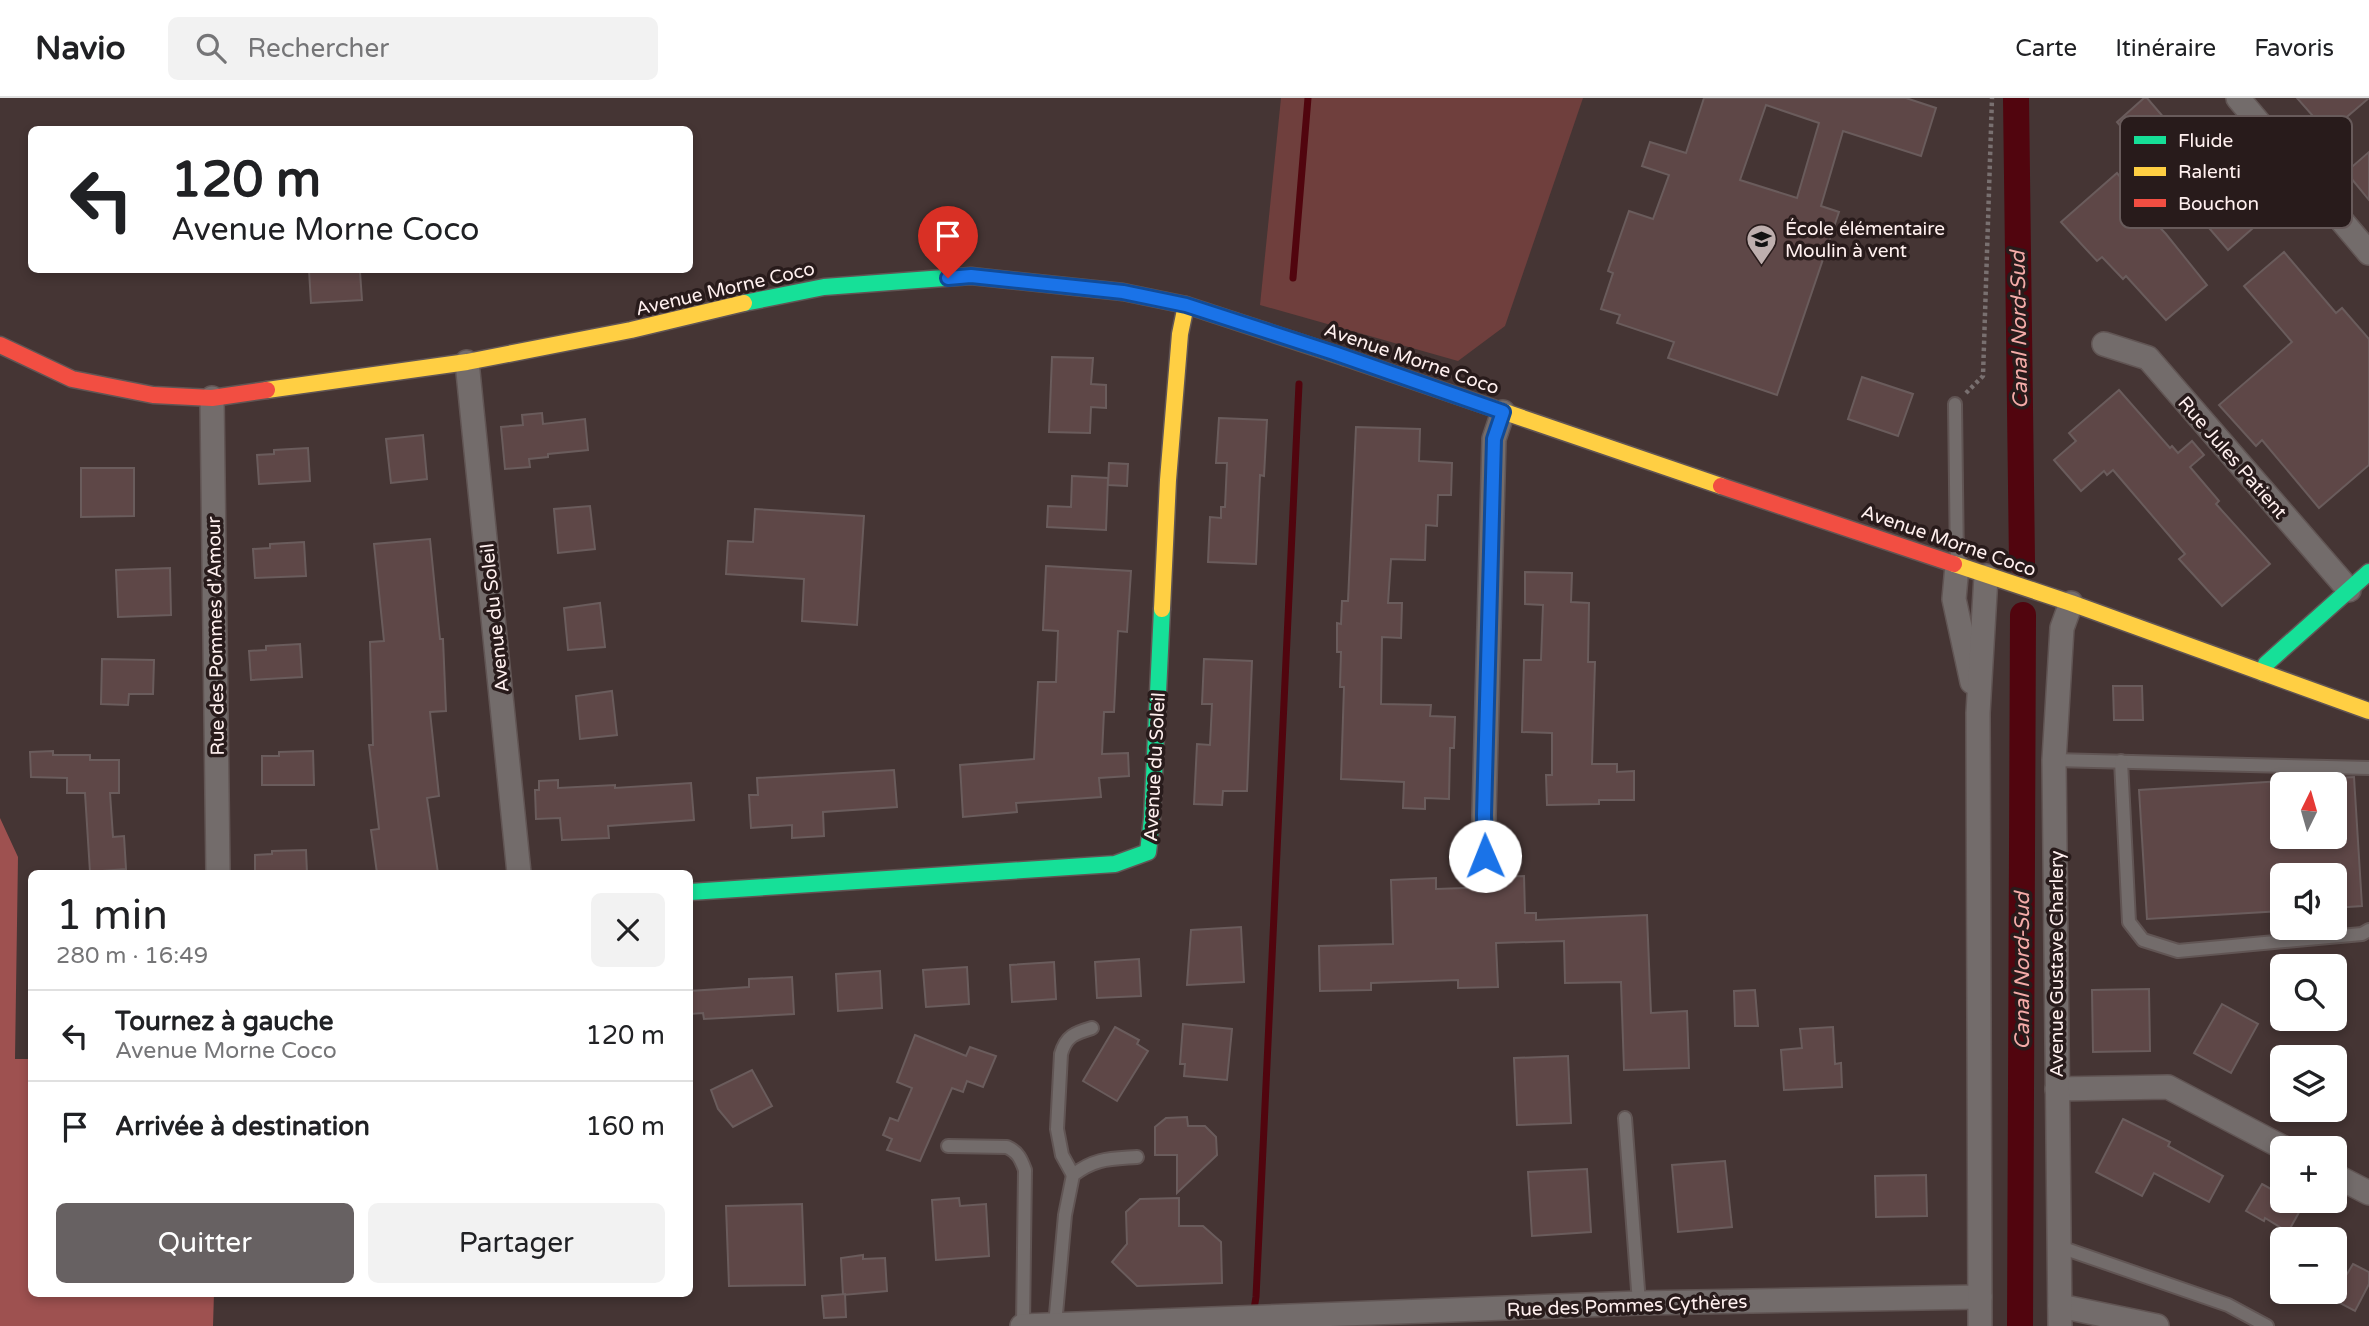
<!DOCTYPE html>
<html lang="fr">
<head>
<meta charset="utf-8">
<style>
	body { margin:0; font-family:"Varela Round",sans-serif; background:#f2f2f2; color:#202124; height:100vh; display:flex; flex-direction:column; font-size:26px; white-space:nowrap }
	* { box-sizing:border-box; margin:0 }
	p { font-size:23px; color:#757577 }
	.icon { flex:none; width:38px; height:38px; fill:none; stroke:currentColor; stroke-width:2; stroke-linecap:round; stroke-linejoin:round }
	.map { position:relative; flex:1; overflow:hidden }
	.sheet { position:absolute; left:28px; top:772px; width:665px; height:427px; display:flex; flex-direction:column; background:#fff; border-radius:10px; box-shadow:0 4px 10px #0003 }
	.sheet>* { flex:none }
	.banner { position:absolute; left:28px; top:28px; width:665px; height:147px; border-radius:10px; box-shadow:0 4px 10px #0003; background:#fff; color:#202124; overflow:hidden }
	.needle { width:46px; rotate:5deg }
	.buttons { position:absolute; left:2270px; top:674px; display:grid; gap:14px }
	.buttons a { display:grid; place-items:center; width:77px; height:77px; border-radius:10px; background:#fff; box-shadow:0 4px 10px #0003; font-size:35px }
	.pin { position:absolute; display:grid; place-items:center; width:60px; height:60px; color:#fff; margin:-72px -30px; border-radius:50% 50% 50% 0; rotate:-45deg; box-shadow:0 0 7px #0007 }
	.pin .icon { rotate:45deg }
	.me { position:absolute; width:77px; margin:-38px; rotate:359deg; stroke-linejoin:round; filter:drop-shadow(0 0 5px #0008) }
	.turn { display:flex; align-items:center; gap:24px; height:147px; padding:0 28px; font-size:32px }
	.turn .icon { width:91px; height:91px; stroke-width:2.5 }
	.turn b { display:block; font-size:49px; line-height:60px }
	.round { display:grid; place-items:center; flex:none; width:74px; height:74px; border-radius:10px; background:#f2f2f2 }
	.headline { display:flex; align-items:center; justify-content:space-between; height:119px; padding:0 28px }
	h1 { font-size:42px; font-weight:600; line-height:52px }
	.action { display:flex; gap:14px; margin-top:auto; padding:14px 28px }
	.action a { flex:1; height:80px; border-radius:10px; background:#676162; color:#fff; font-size:28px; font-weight:600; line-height:80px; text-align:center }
	.action a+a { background:#f2f2f2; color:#202124 }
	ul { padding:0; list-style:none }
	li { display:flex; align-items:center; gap:21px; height:91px; padding:0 28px; border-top:2px solid #e0e0e0 }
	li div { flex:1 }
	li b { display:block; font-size:26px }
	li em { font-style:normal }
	header { display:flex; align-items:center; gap:42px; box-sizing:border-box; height:98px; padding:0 35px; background:#fff; border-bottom:2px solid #e0e0e0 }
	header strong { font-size:33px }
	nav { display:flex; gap:38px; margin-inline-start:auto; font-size:24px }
	.search { width:490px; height:63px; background:#f2f2f2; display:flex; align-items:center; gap:18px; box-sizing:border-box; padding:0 24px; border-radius:10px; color:#757577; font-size:26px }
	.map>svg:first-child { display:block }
	.green { fill:#6f3f3d }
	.forest { fill:#9e5150 }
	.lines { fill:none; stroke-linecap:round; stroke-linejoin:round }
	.stream { stroke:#51050e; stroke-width:7 }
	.canal { stroke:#51050e; stroke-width:26 }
	.building { fill:#5e4747; stroke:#6a5c5c; stroke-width:2; fill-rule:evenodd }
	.lane-casing { stroke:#615554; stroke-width:16 }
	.street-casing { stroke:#615554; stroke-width:26 }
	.fast-casing { stroke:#615554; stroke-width:19 }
	.slow-casing { stroke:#615554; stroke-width:19 }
	.jam-casing { stroke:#615554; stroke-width:19 }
	.path { stroke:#797070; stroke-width:4.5; stroke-dasharray:3.5 3.5; stroke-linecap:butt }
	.lane { stroke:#736c6b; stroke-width:12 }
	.street { stroke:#736c6b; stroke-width:23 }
	.fast { stroke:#16e098; stroke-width:16 }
	.slow { stroke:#ffcf43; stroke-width:16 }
	.jam { stroke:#f24e42; stroke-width:16 }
	.route-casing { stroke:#114b97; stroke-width:18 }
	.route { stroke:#1a73e8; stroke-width:12 }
	.labels { text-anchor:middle; stroke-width:7; stroke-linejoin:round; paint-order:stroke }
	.poi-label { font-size:19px; fill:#fff0ef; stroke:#281b1b; text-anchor:start }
	.street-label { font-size:19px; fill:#fff0ef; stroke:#281b1b }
	.water-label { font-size:21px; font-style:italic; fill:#f4aba8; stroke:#281b1b }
	.key { fill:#281b1b; stroke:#685b5b; stroke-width:2 }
	.key-label { font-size:19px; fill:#fff0ef }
</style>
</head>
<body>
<header>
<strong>Navio</strong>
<div class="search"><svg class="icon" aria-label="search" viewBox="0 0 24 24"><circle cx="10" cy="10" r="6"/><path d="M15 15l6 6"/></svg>Rechercher</div>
<nav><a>Carte</a><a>Itinéraire</a><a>Favoris</a></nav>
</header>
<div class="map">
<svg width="2369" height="1228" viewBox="0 0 2369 1228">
	<rect width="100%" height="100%" fill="#453534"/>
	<path class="green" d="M 1281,0 L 1583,0 L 1505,228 L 1458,263 L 1260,207 Z"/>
	<path class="forest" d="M 0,720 L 18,759 L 15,961 L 31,961 L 32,1195 L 214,1195 L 213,1228 L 0,1228 Z"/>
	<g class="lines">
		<g class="stream">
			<path d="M 1293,180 L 1308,0"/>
			<path d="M 1253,1217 L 1256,1199 L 1299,286"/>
		</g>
		<g class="canal">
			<path d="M 2016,0 L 2022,465"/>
			<path d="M 2020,1228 L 2023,517"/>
		</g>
	</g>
	<g class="building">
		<path d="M 1704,0 L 1906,0 L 1936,10 L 1921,58 L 1843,33 L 1821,108 L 1839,114 L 1777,297 L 1668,260 L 1674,244 L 1617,225 L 1620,217 L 1601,211 L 1613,175 L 1608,173 L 1629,113 L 1653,121 L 1669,77 L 1642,68 L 1650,44 L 1686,55 ZM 1766,7 L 1819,25 L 1797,100 L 1740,82 Z"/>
		<path d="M 2144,0 L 2147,0 L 2190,50 L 2161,75 L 2117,24 Z"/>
		<path d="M 2297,0 L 2369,0 L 2328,35 Z"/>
		<path d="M 2369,54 L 2369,102 L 2346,74 Z"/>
		<path d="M 2117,75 L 2135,97 L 2132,100 L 2166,136 L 2207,187 L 2166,222 L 2126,178 L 2123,181 L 2102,159 L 2097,163 L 2061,124 Z"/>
		<path d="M 2233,75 L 2269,116 L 2228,152 L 2196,115 L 2196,107 Z"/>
		<path d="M 2284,154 L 2336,215 L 2342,210 L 2369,241 L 2369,367 L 2319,410 L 2262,342 L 2256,348 L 2219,307 L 2292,244 L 2244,188 Z"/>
		<path d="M 309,172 L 350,172 L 350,174 L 360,174 L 362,202 L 311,205 Z"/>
		<path d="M 1052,259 L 1093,260 L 1091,286 L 1106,287 L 1106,310 L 1091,309 L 1090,335 L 1049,334 Z"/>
		<path d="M 1862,279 L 1913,296 L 1898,338 L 1848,321 Z"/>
		<path d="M 2119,292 L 2170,350 L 2172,348 L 2178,355 L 2192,343 L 2204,357 L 2190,369 L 2219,403 L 2216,406 L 2270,466 L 2222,508 L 2179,461 L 2185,456 L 2113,372 L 2107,377 L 2104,373 L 2081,393 L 2054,362 L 2076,343 L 2069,335 Z"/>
		<path d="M 542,315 L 543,326 L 585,321 L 588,352 L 548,356 L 548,359 L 529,361 L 530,369 L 505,371 L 501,329 L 523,327 L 522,317 Z"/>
		<path d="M 1219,320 L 1267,322 L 1264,378 L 1260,377 L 1256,466 L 1208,464 L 1210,419 L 1221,420 L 1221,409 L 1225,409 L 1227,365 L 1216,365 Z"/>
		<path d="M 1356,329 L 1420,331 L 1419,363 L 1452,365 L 1451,397 L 1438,397 L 1437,428 L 1426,427 L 1425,462 L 1391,461 L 1388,505 L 1402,505 L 1401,540 L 1382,539 L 1381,606 L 1431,607 L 1430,618 L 1455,619 L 1454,650 L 1450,650 L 1449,701 L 1425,700 L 1425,711 L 1403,710 L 1404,684 L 1341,681 L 1344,589 L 1340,589 L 1341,554 L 1337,554 L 1337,525 L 1341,526 L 1342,503 L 1348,503 Z"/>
		<path d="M 423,337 L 427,381 L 391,385 L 386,341 Z"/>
		<path d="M 308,350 L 310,383 L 259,386 L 257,357 L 274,356 L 274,352 Z"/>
		<path d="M 1109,365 L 1128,366 L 1127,388 L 1108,387 Z"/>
		<path d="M 81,370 L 134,370 L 134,418 L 81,419 Z"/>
		<path d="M 1072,378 L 1108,380 L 1106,432 L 1047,429 L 1048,408 L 1071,409 Z"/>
		<path d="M 590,408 L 595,451 L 558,455 L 554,411 Z"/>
		<path d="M 755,411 L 864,418 L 857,527 L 802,523 L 804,481 L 726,476 L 728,443 L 753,444 Z"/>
		<path d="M 430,441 L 440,541 L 443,541 L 446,613 L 430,614 L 439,698 L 427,700 L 438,775 L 377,775 L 371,732 L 379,731 L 369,647 L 373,647 L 370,544 L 384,543 L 374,446 Z"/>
		<path d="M 304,444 L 306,478 L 255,480 L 253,451 L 270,450 L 270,446 Z"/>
		<path d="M 1046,468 L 1131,473 L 1127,534 L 1118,533 L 1114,614 L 1104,614 L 1102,656 L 1128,655 L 1129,678 L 1099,680 L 1101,699 L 1016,705 L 1017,714 L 963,719 L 960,667 L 1034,661 L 1038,584 L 1056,584 L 1058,533 L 1043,532 Z"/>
		<path d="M 170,470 L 171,517 L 118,519 L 116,472 Z"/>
		<path d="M 1525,474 L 1572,475 L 1571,504 L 1589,505 L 1588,564 L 1595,564 L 1592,666 L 1617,666 L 1617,674 L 1634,673 L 1634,702 L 1599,702 L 1599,706 L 1547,707 L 1546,677 L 1552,677 L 1552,635 L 1522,634 L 1524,562 L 1541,562 L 1543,507 L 1525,506 Z"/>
		<path d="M 600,505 L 605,549 L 568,552 L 564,510 Z"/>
		<path d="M 300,546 L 302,579 L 251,582 L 249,553 L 266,552 L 266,548 Z"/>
		<path d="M 102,561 L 154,562 L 153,596 L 129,596 L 128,607 L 101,606 Z"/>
		<path d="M 1204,561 L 1252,563 L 1247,693 L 1223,693 L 1222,707 L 1194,706 L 1197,646 L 1210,647 L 1212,606 L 1202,606 Z"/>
		<path d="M 2113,588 L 2142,588 L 2143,622 L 2114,622 Z"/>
		<path d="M 612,593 L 617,637 L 580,641 L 576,598 Z"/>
		<path d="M 53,653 L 53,657 L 90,657 L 90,662 L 119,662 L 119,695 L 110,695 L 113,739 L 124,738 L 126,771 L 90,774 L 85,695 L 67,695 L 67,680 L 31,679 L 30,654 Z"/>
		<path d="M 313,653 L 314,687 L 262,687 L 262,658 L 279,658 L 279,654 Z"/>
		<path d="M 894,672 L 897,709 L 823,714 L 824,738 L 792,740 L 792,727 L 751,730 L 749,697 L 758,697 L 757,680 Z"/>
		<path d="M 2354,679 L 2362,808 L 2334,810 L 2334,777 L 2282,777 L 2282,813 L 2147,821 L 2139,692 L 2282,683 L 2282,738 L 2334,738 L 2334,680 Z"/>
		<path d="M 558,682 L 558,690 L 615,687 L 615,690 L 691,685 L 694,722 L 608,728 L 609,740 L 562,742 L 560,720 L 536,721 L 535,692 L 539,692 L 539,683 Z"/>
		<path d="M 306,752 L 307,775 L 255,775 L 255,757 L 272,756 L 272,753 Z"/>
		<path d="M 1524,778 L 1525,815 L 1536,815 L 1536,822 L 1647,817 L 1651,915 L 1687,913 L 1689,970 L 1624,972 L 1621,884 L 1565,885 L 1564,843 L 1496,845 L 1498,889 L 1458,890 L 1458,882 L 1371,885 L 1371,892 L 1320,893 L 1319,848 L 1393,846 L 1391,782 L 1436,780 L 1436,791 L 1494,789 L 1494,779 Z"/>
		<path d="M 1241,829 L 1244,884 L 1187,887 L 1191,832 Z"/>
		<path d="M 1139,861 L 1141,898 L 1097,900 L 1095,864 Z"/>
		<path d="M 1054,864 L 1056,901 L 1012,904 L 1010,867 Z"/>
		<path d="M 967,869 L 969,906 L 926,909 L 923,872 Z"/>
		<path d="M 880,873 L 882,910 L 838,913 L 836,876 Z"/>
		<path d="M 792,879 L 794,916 L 704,921 L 703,915 L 690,916 L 690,893 L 749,889 L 749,881 Z"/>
		<path d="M 2149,891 L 2150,953 L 2093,954 L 2092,892 Z"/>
		<path d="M 1755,892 L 1758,928 L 1735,928 L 1734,893 Z"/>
		<path d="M 2222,906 L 2258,926 L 2231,975 L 2194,955 Z"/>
		<path d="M 1183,926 L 1232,931 L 1227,982 L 1184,978 L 1185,966 L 1180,966 Z"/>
		<path d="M 1115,929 L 1139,942 L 1137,946 L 1148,953 L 1117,1003 L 1083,983 Z"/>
		<path d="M 1833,929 L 1835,966 L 1841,965 L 1842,989 L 1784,992 L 1781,952 L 1802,950 L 1800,931 Z"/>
		<path d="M 915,937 L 966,958 L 970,949 L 996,958 L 983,989 L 967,983 L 963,994 L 952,990 L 920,1063 L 887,1052 L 892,1041 L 883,1037 L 890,1020 L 898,1023 L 912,990 L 897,984 Z"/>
		<path d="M 1568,958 L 1571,1025 L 1517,1027 L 1514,960 Z"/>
		<path d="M 752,972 L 772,1008 L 733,1029 L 718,1011 L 711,992 Z"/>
		<path d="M 1187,1019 L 1188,1028 L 1205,1028 L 1216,1039 L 1217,1057 L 1177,1095 L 1177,1057 L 1155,1057 L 1155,1029 L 1166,1020 Z"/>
		<path d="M 2123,1021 L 2170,1044 L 2168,1048 L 2223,1078 L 2209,1104 L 2154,1075 L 2142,1098 L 2096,1074 Z"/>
		<path d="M 1725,1063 L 1732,1129 L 1678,1134 L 1672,1067 Z"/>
		<path d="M 1587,1071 L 1591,1134 L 1532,1138 L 1528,1074 Z"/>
		<path d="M 1926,1077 L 1927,1118 L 1876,1119 L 1875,1078 Z"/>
		<path d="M 2262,1086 L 2282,1097 L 2282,1102 L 2291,1102 L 2302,1109 L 2288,1134 L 2265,1120 L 2264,1123 L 2246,1113 Z"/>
		<path d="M 959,1100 L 960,1108 L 986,1106 L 989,1158 L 936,1162 L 932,1102 Z"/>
		<path d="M 1179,1100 L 1179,1128 L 1203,1128 L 1221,1144 L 1222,1185 L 1137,1188 L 1112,1164 L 1127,1146 L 1126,1114 L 1140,1101 Z"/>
		<path d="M 802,1106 L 805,1187 L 729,1188 L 726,1108 Z"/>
		<path d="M 863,1157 L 863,1161 L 885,1160 L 887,1193 L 843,1197 L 841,1160 Z"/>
		<path d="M 2353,1166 L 2369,1174 L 2369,1186 L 2355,1213 L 2334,1202 L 2334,1169 L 2347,1176 Z"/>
		<path d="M 845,1196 L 846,1219 L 824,1220 L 822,1198 Z"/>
	</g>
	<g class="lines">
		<defs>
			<g id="lane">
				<path d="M 1955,306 L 1957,467"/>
				<path d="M 2054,662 L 2369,670"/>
				<path d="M 2121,663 L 2129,824 L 2143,842 L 2178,853 L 2362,836 L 2369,832"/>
				<path d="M 1625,1020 L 1639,1205"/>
				<path d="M 948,1048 L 1007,1049 C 1018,1054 1021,1061 1025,1072 L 1023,1228"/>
				<path d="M 1073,1077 L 1062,1057 L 1057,1031 L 1061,956 C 1066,938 1075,935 1092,930"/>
				<path d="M 2060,1149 L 2228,1207 L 2267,1228"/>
				<path d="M 1055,1227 L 1065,1117 L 1073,1077 C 1095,1060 1110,1061 1137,1059"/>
			</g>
			<g id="street">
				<path d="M 2238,0 L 2369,155"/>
				<path d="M 2104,246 L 2148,260 L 2349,492"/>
				<path d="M 467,264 L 519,775"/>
				<path d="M 212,300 L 218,775"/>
				<path d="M 1957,468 L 1954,501 L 1972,584"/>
				<path d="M 1485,758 L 1484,717 L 1494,341 L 1503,314"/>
				<path d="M 2057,991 L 2168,989 L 2284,1050"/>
				<path d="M 2334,1077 L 2369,1095"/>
				<path d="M 2060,1208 L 2157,1228"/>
				<path d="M 1022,1228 L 1639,1205 L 1980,1199"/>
				<path d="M 1980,1228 L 1978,615 L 1986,478"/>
				<path d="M 2060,1228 L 2054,662 L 2062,530 L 2071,505"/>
			</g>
			<g id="fast">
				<path d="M 744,205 L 824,189 L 971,178 L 1123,194 L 1186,207 L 1344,259"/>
				<path d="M 2263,575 L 2266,566 L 2369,474"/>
				<path d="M 690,794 L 1115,766 L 1148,754 L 1152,720 L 1162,511"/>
			</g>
			<g id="slow">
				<path d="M 1344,259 L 1721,388"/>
				<path d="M 267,292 L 467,264 L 631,232 L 744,205"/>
				<path d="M 1954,466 L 2071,505 L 2369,613"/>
				<path d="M 1162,511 L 1168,382 L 1180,236 L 1186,207"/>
			</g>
			<g id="jam">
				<path d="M 0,247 L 72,281 L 153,297 L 212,300 L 267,292"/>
				<path d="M 1721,388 L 1954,466"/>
			</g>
		</defs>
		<use href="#lane" class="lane-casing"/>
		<use href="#street" class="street-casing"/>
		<use href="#fast" class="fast-casing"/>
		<use href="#slow" class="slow-casing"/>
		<use href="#jam" class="jam-casing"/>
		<path class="path" d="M 1966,295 L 1983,278 L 1992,0"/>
		<use href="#lane" class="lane"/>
		<use href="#street" class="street"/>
		<use href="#fast" class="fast"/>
		<use href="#slow" class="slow"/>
		<use href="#jam" class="jam"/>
	</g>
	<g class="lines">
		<defs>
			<path id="route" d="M 948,180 L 971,178 L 1123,194 L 1186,207 L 1334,255 L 1503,314 L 1494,341 L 1484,717 L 1485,758"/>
		</defs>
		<use href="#route" class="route-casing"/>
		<use href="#route" class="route"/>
	</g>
	<defs>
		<symbol id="school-pin" viewBox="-11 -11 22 30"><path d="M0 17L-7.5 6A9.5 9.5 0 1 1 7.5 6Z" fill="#beafae" stroke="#281b1b"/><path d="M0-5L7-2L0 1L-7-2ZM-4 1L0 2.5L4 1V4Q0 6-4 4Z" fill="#111"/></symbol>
	</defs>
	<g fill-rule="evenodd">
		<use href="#school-pin" x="1744" y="124" width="35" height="47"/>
	</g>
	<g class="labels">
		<g class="poi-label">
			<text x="1785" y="137">École élémentaire<tspan x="1785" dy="22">Moulin à vent</tspan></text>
		</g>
		<g class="street-label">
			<text transform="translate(725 190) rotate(-13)" y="7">Avenue Morne Coco</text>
			<text transform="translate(1412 260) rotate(19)" y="7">Avenue Morne Coco</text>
			<text transform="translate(2233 359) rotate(49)" y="7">Rue Jules Patient</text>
			<text transform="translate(1949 442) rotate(19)" y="7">Avenue Morne Coco</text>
			<text transform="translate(494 520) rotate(-96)" y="7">Avenue du Soleil</text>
			<text transform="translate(215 538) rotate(-91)" y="7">Rue des Pommes d'Amour</text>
			<text transform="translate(1154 669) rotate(-87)" y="7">Avenue du Soleil</text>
			<text transform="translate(2056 866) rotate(-90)" y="7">Avenue Gustave Charlery</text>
			<text transform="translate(1627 1207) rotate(-2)" y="7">Rue des Pommes Cythères</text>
		</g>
		<g class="water-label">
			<text transform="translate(2019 232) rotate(-91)" y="7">Canal Nord-Sud</text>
			<text transform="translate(2022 873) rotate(-90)" y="7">Canal Nord-Sud</text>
		</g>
	</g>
	<rect x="2120" y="18" width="232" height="112" rx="10" class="key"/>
	<rect x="2134" y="38" width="32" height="8" fill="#16e098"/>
	<rect x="2134" y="69" width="32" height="9" fill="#ffcf43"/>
	<rect x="2134" y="101" width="32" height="8" fill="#f24e42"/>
	<g class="key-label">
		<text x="2178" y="49">Fluide</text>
		<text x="2178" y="80">Ralenti</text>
		<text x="2178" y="112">Bouchon</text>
	</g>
</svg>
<div class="buttons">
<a><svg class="needle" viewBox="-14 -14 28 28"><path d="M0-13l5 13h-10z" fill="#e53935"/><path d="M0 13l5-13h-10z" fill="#757577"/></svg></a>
<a><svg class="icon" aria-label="sound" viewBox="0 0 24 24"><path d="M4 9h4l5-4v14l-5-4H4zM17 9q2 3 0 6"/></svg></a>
<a><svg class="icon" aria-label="search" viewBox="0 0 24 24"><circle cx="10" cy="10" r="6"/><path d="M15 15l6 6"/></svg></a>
<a><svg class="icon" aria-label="layers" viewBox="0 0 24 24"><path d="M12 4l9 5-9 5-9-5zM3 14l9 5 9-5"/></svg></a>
<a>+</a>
<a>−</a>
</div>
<div class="pin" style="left:948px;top:180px;background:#d93025"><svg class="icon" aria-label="arrive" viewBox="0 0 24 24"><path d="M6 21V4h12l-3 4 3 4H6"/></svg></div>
<svg class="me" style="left:1485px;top:758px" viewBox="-20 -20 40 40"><circle r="19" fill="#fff"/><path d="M0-13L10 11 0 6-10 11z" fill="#1a73e8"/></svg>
<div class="banner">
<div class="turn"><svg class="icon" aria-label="left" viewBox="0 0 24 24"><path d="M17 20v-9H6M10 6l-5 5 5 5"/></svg><div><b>120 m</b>Avenue Morne Coco</div></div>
</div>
<section class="sheet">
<div class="headline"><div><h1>1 min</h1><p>280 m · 16:49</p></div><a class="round"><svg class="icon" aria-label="close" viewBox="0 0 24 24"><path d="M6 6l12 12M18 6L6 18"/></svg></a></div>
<ul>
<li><svg class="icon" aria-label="left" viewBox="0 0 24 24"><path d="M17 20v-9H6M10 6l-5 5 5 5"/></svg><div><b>Tournez à gauche</b><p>Avenue Morne Coco</p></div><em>120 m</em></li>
<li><svg class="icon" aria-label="arrive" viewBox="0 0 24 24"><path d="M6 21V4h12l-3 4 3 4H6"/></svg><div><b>Arrivée à destination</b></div><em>160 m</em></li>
</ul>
<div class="action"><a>Quitter</a><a>Partager</a></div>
</section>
</div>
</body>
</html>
